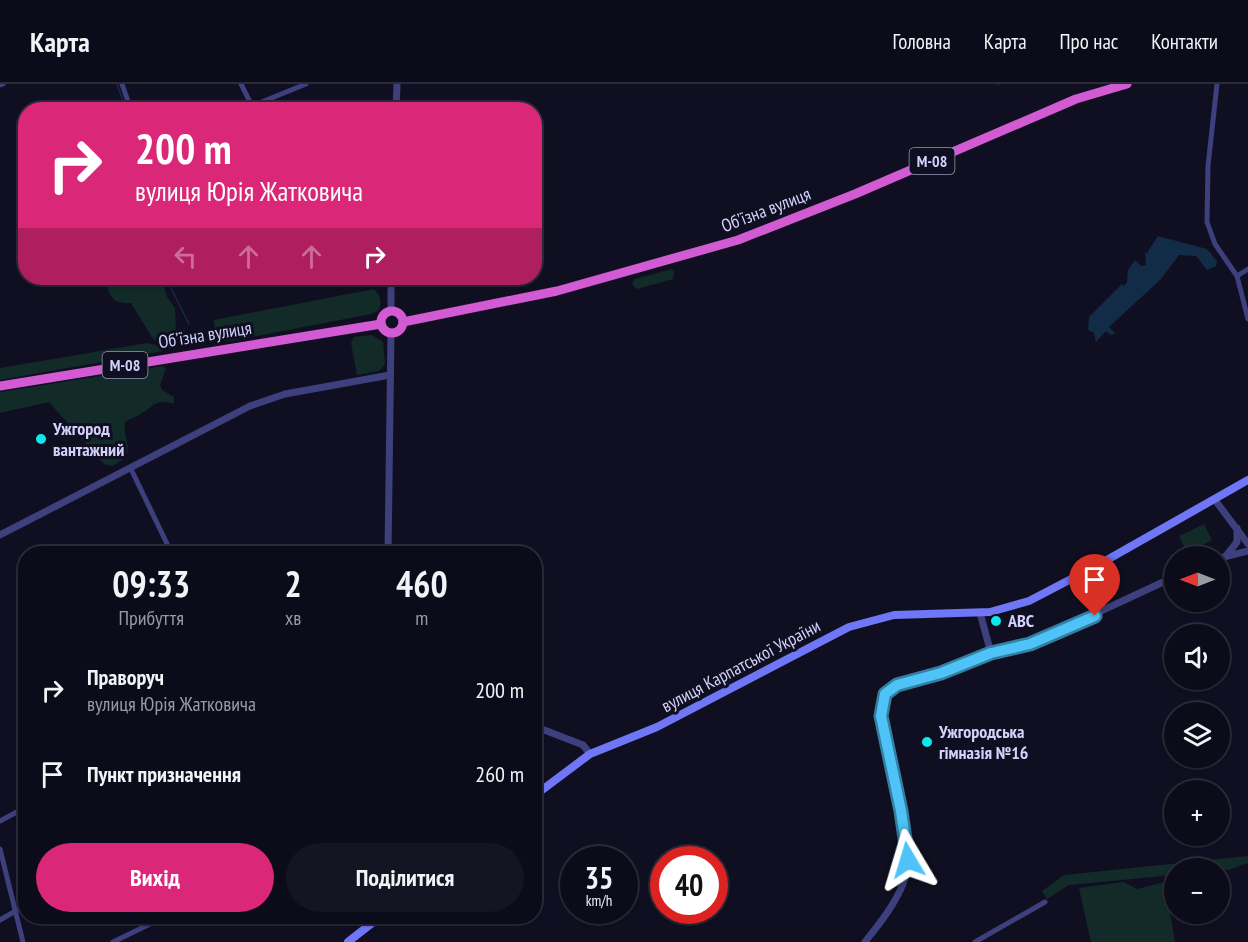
<!DOCTYPE html>
<html lang="uk">
<head>
<meta charset="utf-8">
<style>
	body { margin:0; font-family:"PT Sans Narrow",sans-serif; background:#151422; color:#f1f3f6; height:100vh; display:flex; flex-direction:column; font-size:22px; white-space:nowrap }
	* { box-sizing:border-box; margin:0 }
	p { font-size:20px; color:#9a9ba2 }
	.icon { flex:none; width:33px; height:33px; fill:none; stroke:currentColor; stroke-width:2; stroke-linecap:round; stroke-linejoin:round }
	.map { position:relative; flex:1; overflow:hidden }
	.details { position:absolute; left:18px; top:462px; width:524px; height:378px; display:flex; flex-direction:column; background:#0c0b19; border-radius:24px; box-shadow:0 2px 4px #0004,0 0 0 2px #2c2b38 }
	.details>* { flex:none }
	.guide { position:absolute; left:18px; top:18px; width:524px; height:183px; border-radius:24px; box-shadow:0 2px 4px #0004,0 0 0 2px #2c2b38; background:#db2777; color:#fff; overflow:hidden }
	.needle { width:39px; rotate:270deg }
	.fabs { position:absolute; left:1164px; top:462px; display:grid; gap:12px }
	.fabs a { display:grid; place-items:center; width:66px; height:66px; border-radius:50%; background:#0c0b19; box-shadow:0 2px 4px #0004,0 0 0 2px #2c2b38; font-size:30px }
	.speed { position:absolute; left:560px; top:762px; display:flex; gap:12px; font-size:30px; font-weight:700; text-align:center }
	.speed>* { display:grid; place-content:center; width:78px; height:78px; border-radius:50%; background:#0c0b19; box-shadow:0 2px 4px #0004,0 0 0 2px #2c2b38; line-height:1 }
	.speed small { font-size:15px; font-weight:400 }
	.speed .limit { border:9px solid #d22; background:#fff; color:#111 }
	.pin { position:absolute; display:grid; place-items:center; width:51px; height:51px; color:#fff; margin:-62px -26px; border-radius:50% 50% 50% 0; rotate:-45deg; box-shadow:0 0 6px #0007 }
	.pin .icon { rotate:45deg }
	.me { position:absolute; width:66px; margin:-33px; rotate:353deg; stroke-linejoin:round; filter:drop-shadow(0 0 4px #0008) }
	.turn { display:flex; align-items:center; gap:21px; height:126px; padding:0 18px; font-size:27px }
	.turn .icon { width:78px; height:78px; stroke-width:2.5 }
	.turn b { display:block; font-size:42px; line-height:51px }
	.lanes { display:flex; align-items:center; height:57px; padding:0 18px; background:#0003; justify-content:center; gap:30px; direction:ltr }
	.lanes .off { opacity:.35 }
	.eta { display:flex; justify-content:space-evenly; align-items:center; height:102px; text-align:center }
	.eta b { font-size:36px; font-weight:700; line-height:42px }
	.cta { display:flex; gap:12px; margin-top:auto; padding:12px 18px }
	.cta a { flex:1; height:69px; border-radius:36px; background:#db2777; color:#fff; font-size:24px; font-weight:700; line-height:69px; text-align:center }
	.cta a+a { background:#151422; color:#f1f3f6 }
	ul { padding:0; list-style:none }
	li { display:flex; align-items:center; gap:18px; height:84px; padding:0 18px }
	li div { flex:1 }
	li b { display:block; font-size:22px }
	li em { font-style:normal }
	header { display:flex; align-items:center; gap:36px; box-sizing:border-box; height:84px; padding:0 30px; background:#0c0b19; border-bottom:2px solid #2c2b38 }
	header strong { font-size:28px }
	nav { display:flex; gap:33px; margin-inline-start:auto; font-size:21px }
	.map>svg:first-child { display:block }
	.green { fill:#122b28 }
	.water { fill:#122b47 }
	.lines { fill:none; stroke-linecap:round; stroke-linejoin:round }
	.stream { stroke:#122b47; stroke-width:1.5 }
	.minor { stroke:#3d407d; stroke-width:5 }
	.tertiary { stroke:#3d407d; stroke-width:7 }
	.secondary { stroke:#6f77f6; stroke-width:8 }
	.trunk { stroke:#d25ad2; stroke-width:9 }
	.route-casing { stroke:#337fa1; stroke-width:15 }
	.route { stroke:#4fc3f7; stroke-width:10 }
	.poi-dot { fill:#0fe8eb; stroke:#100f21; stroke-width:2 }
	.labels { text-anchor:middle; stroke-width:6; stroke-linejoin:round; paint-order:stroke }
	.shield { fill:#100f21; stroke:#9898ba; stroke-width:1.5 }
	.shield-label { font-size:16px; font-weight:bold; fill:#d3d2fc }
	.street-label { font-size:18px; fill:#d3d2fc; stroke:#100f21 }
	.poi-label { font-size:18px; font-weight:bold; fill:#d3d2fc; stroke:#100f21; text-anchor:start }
</style>
</head>
<body>
<header>
<strong>Карта</strong>
<nav><a>Головна</a><a>Карта</a><a>Про нас</a><a>Контакти</a></nav>
</header>
<div class="map">
<svg width="1248" height="858" viewBox="0 0 1248 858">
	<rect width="100%" height="100%" fill="#100f21"/>
	<g class="green">
		<path d="M 672,185 L 674,188 L 673,195 L 637,205 L 632,200 L 635,195 Z"/>
		<path d="M 86,194 L 162,194 L 167,213 L 175,224 L 176,251 L 166,260 L 153,255 L 131,219 C 115,219 112,217 107,202 Z"/>
		<path d="M 374,205 C 381,212 382,218 378,227 L 371,230 L 230,257 L 223,257 L 215,251 L 214,236 Z"/>
		<path d="M 372,251 L 383,258 L 385,280 L 379,287 L 357,291 L 351,259 L 354,253 Z"/>
		<path d="M 147,259 L 165,263 L 163,267 L 0,296 L 0,284 Z"/>
		<path d="M 163,282 L 166,284 L 160,301 L 162,306 L 174,313 L 174,320 C 156,313 153,323 139,331 C 134,334 129,335 125,338 C 122,360 140,368 112,382 L 104,380 L 49,318 L 0,329 L 0,308 Z"/>
		<path d="M 1204,440 L 1212,456 L 1187,469 L 1179,452 Z"/>
		<path d="M 1248,772 L 1248,779 L 1228,786 L 1174,784 L 1174,791 L 1069,801 L 1047,815 L 1042,807 L 1064,791 Z"/>
		<path d="M 1124,798 L 1137,805 L 1165,798 L 1175,858 L 1091,858 L 1079,804 Z"/>
	</g>
	<path class="water" d="M 1158,152 L 1207,165 L 1217,177 L 1216,182 L 1207,186 L 1196,172 L 1179,171 L 1161,195 L 1109,243 L 1115,249 L 1111,251 L 1106,247 L 1096,258 L 1094,249 L 1088,246 L 1089,233 L 1122,200 L 1124,202 L 1127,198 L 1128,186 L 1135,176 L 1141,182 L 1146,181 L 1145,168 L 1147,169 Z"/>
	<g class="lines">
		<g class="stream">
			<path d="M 117,0 L 126,26"/>
			<path d="M 998,0 L 998,1"/>
			<path d="M 166,194 L 189,240"/>
		</g>
		<g class="minor">
			<path d="M 122,0 L 131,26"/>
			<path d="M 241,0 L 252,22"/>
			<path d="M 1217,0 L 1208,82 L 1207,138 L 1215,160 L 1237,192 L 1248,235"/>
			<path d="M 0,1 L 3,0"/>
			<path d="M 242,26 L 306,0"/>
			<path d="M 1237,192 L 1248,185"/>
			<path d="M 130,383 L 172,470"/>
			<path d="M 0,737 L 26,723"/>
			<path d="M 0,765 L 23,858"/>
			<path d="M 0,836 L 26,821"/>
			<path d="M 113,858 L 150,840"/>
			<path d="M 975,858 L 1045,818"/>
		</g>
		<g class="tertiary">
			<path d="M 396,26 L 397,0"/>
			<path d="M 391,227 L 391,194"/>
			<path d="M 1215,416 L 1248,460"/>
			<path d="M 0,451 L 250,322 L 285,310 L 390,291"/>
			<path d="M 388,470 L 391,249"/>
			<path d="M 1226,472 L 1237,458 L 1237,444"/>
			<path d="M 1220,474 L 1248,467"/>
			<path d="M 980,529 L 991,569"/>
			<path d="M 534,642 L 583,661 L 590,670"/>
			<path d="M 865,858 C 879,840 894,822 903,800 C 918,763 895,698 886,660 C 883,644 877,625 885,610 L 897,601 L 941,589 L 991,569 L 1030,560 L 1174,493"/>
		</g>
		<g class="secondary">
			<path d="M 534,712 L 590,670 L 657,643 L 849,543 L 894,531 L 990,528 L 1029,517 L 1098,481 L 1248,396"/>
			<path d="M 348,858 L 381,832"/>
		</g>
		<g class="trunk">
			<circle cx="392" cy="238" r="11"/>
			<path d="M 403,238 L 557,207 L 738,156 L 855,110 L 1076,15 L 1127,0"/>
			<path d="M 0,302 L 381,240"/>
		</g>
	</g>
	<g class="lines">
		<defs>
			<path id="route" d="M 908,776 L 901,727 L 881,632 L 885,610 L 897,601 L 941,589 L 991,569 L 1030,560 L 1095,532"/>
		</defs>
		<use href="#route" class="route-casing"/>
		<use href="#route" class="route"/>
	</g>
	<g class="poi-dot">
		<circle cx="41" cy="355" r="6"/>
		<circle cx="996" cy="537" r="6"/>
		<circle cx="927" cy="658" r="6"/>
	</g>
	<g class="labels">
		<g class="shield">
			<rect x="909.5" y="64" width="45" height="26" rx="4.5"/>
			<rect x="102.5" y="268" width="45" height="26" rx="4.5"/>
		</g>
		<g class="shield-label">
			<text x="932" y="83">М-08</text>
			<text x="125" y="287">М-08</text>
		</g>
		<g class="street-label">
			<text transform="translate(766 126) rotate(-21)" y="6">Обʼїзна вулиця</text>
			<text transform="translate(205 251) rotate(-9)" y="6">Обʼїзна вулиця</text>
			<text transform="translate(741 582) rotate(-28)" y="6">вулиця Карпатської України</text>
		</g>
		<g class="poi-label">
			<text x="53" y="351">Ужгород<tspan x="53" dy="21">вантажний</tspan></text>
			<text x="1008" y="543">ABC</text>
			<text x="939" y="654">Ужгородська<tspan x="939" dy="21">гімназія №16</tspan></text>
		</g>
	</g>
</svg>
<div class="fabs">
<a><svg class="needle" viewBox="-14 -14 28 28"><path d="M0-13l5 13h-10z" fill="#e53935"/><path d="M0 13l5-13h-10z" fill="#9a9ba2"/></svg></a>
<a><svg class="icon" aria-label="sound" viewBox="0 0 24 24"><path d="M4 9h4l5-4v14l-5-4H4zM17 9q2 3 0 6"/></svg></a>
<a><svg class="icon" aria-label="layers" viewBox="0 0 24 24"><path d="M12 4l9 5-9 5-9-5zM3 14l9 5 9-5"/></svg></a>
<a>+</a>
<a>−</a>
</div>
<div class="speed"><div>35<small>km/h</small></div><div class="limit">40</div></div>
<div class="pin" style="left:1095px;top:532px;background:#d93025"><svg class="icon" aria-label="arrive" viewBox="0 0 24 24"><path d="M6 21V4h12l-3 4 3 4H6"/></svg></div>
<svg class="me" style="left:908px;top:776px" viewBox="-20 -20 40 40"><path d="M0-17L14 15 0 8-14 15z" fill="#4fc3f7" stroke="#fff" stroke-width="4"/></svg>
<div class="guide">
<div class="turn"><svg class="icon" aria-label="right" viewBox="0 0 24 24"><path d="M7 20v-9h11M14 6l5 5-5 5"/></svg><div><b>200 m</b>вулиця Юрія Жатковича</div></div>
<div class="lanes"><svg class="icon off" aria-label="left" viewBox="0 0 24 24"><path d="M17 20v-9H6M10 6l-5 5 5 5"/></svg><svg class="icon off" aria-label="ahead" viewBox="0 0 24 24"><path d="M12 20V5M6 11l6-6 6 6"/></svg><svg class="icon off" aria-label="ahead" viewBox="0 0 24 24"><path d="M12 20V5M6 11l6-6 6 6"/></svg><svg class="icon" aria-label="right" viewBox="0 0 24 24"><path d="M7 20v-9h11M14 6l5 5-5 5"/></svg></div>
</div>
<section class="details">
<div class="eta">
<div><b>09:33</b><p>Прибуття</p></div>
<div><b>2</b><p>хв</p></div>
<div><b>460</b><p>m</p></div>
</div>
<ul>
<li><svg class="icon" aria-label="right" viewBox="0 0 24 24"><path d="M7 20v-9h11M14 6l5 5-5 5"/></svg><div><b>Праворуч</b><p>вулиця Юрія Жатковича</p></div><em>200 m</em></li>
<li><svg class="icon" aria-label="arrive" viewBox="0 0 24 24"><path d="M6 21V4h12l-3 4 3 4H6"/></svg><div><b>Пункт призначення</b></div><em>260 m</em></li>
</ul>
<div class="cta"><a>Вихід</a><a>Поділитися</a></div>
</section>
</div>
</body>
</html>
